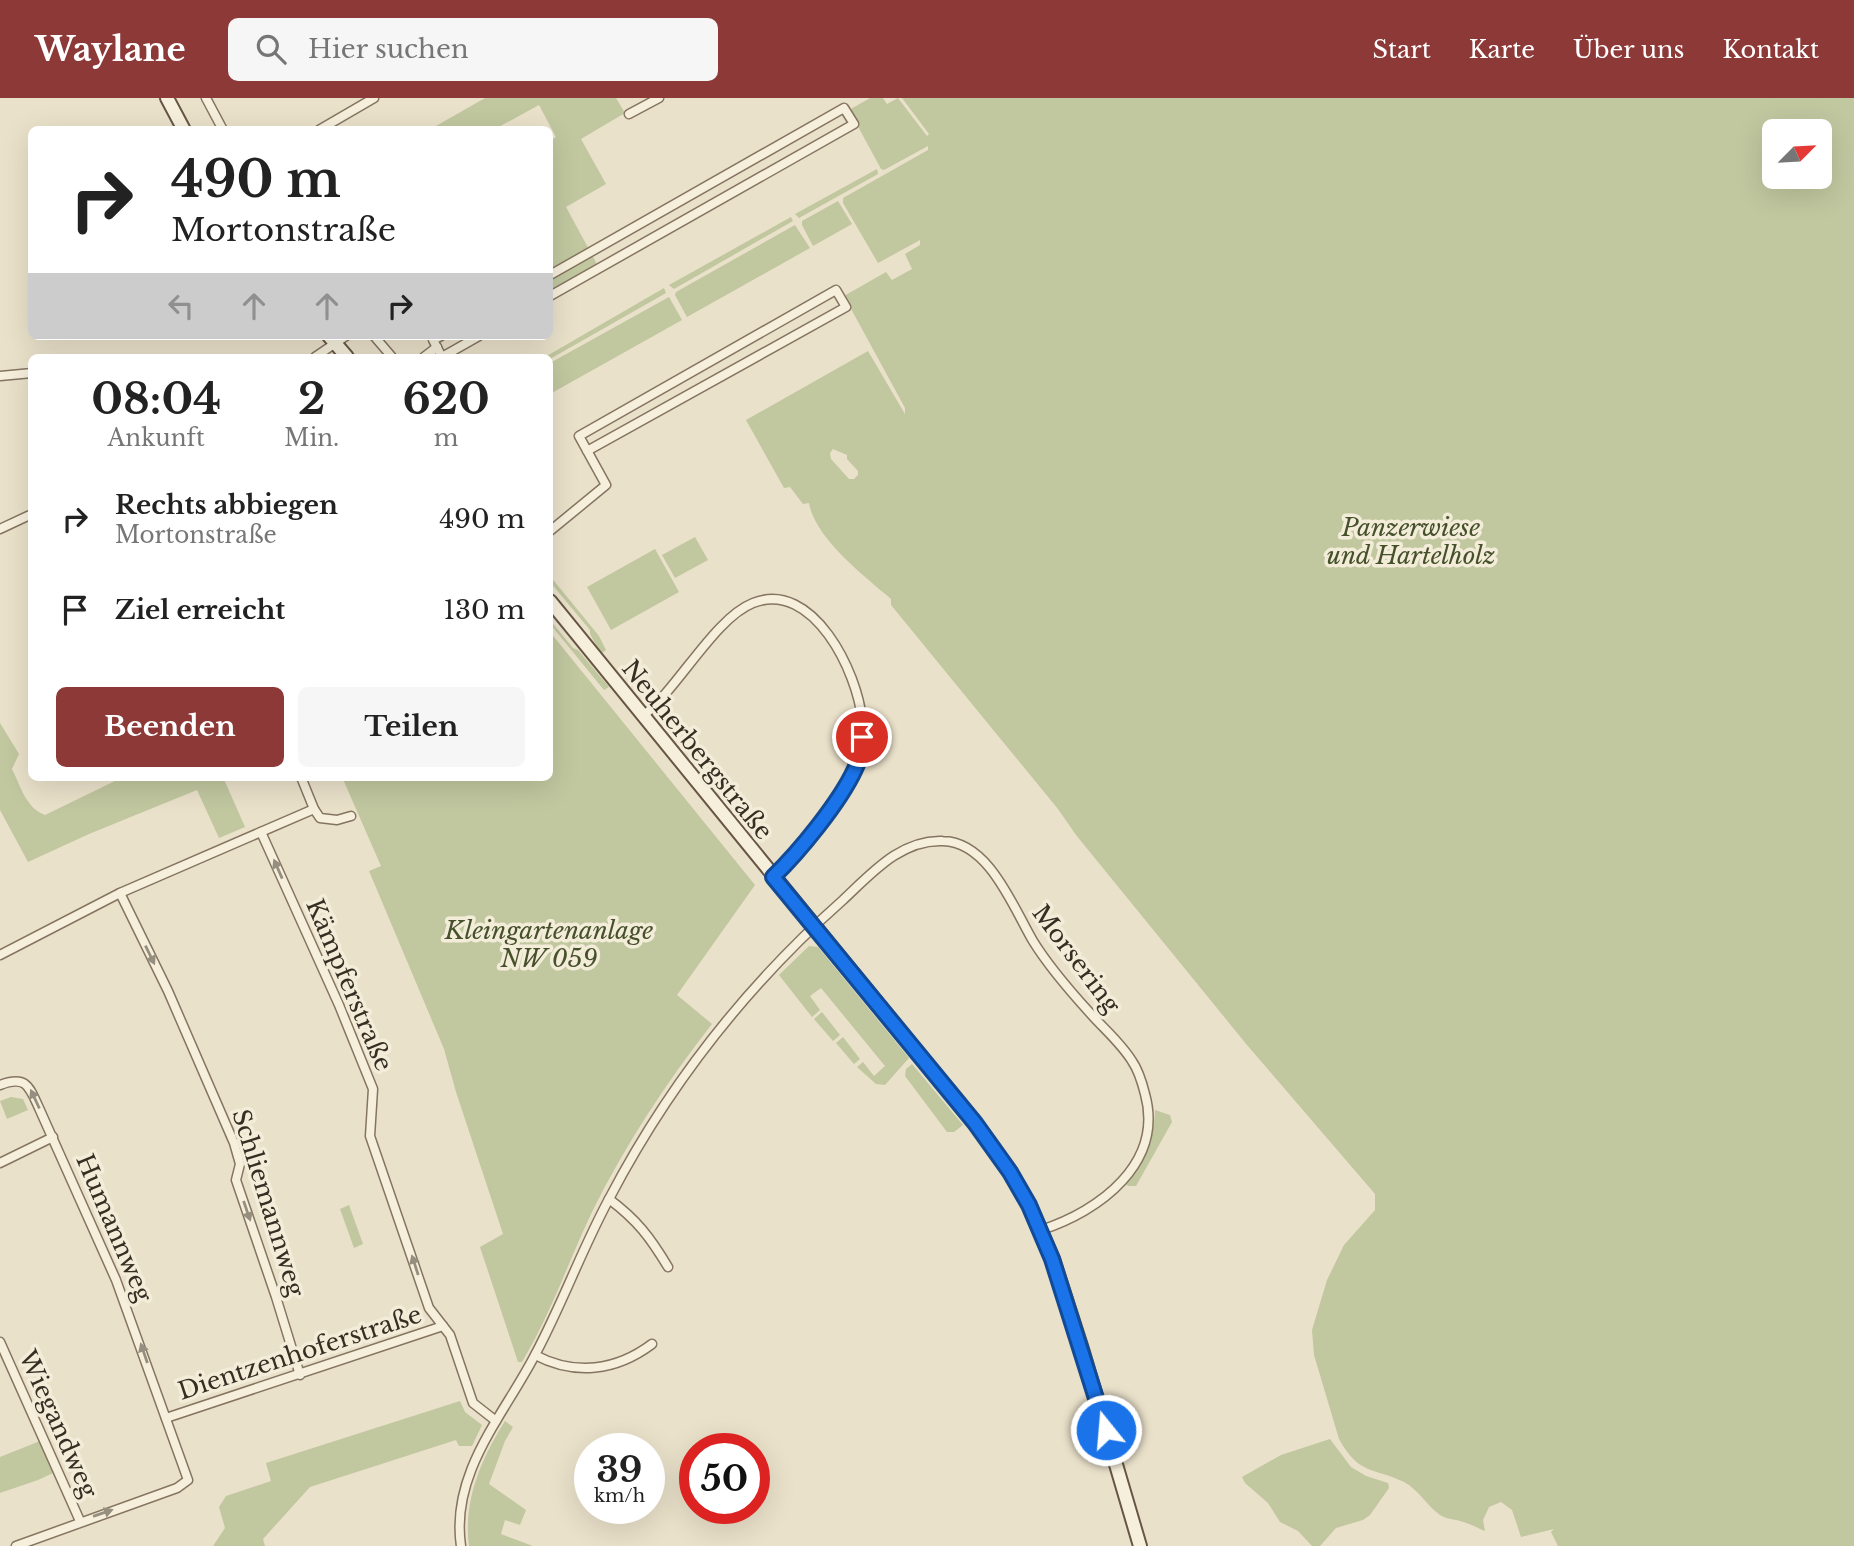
<!DOCTYPE html>
<html lang="de">
<head>
<meta charset="utf-8">
<style>
	body { margin:0; font-family:"Libre Baskerville",serif; background:#f6f6f6; color:#222; height:100vh; display:flex; flex-direction:column; font-size:26px; white-space:nowrap }
	* { box-sizing:border-box; margin:0 }
	p { font-size:23px; color:#767676 }
	.icon { flex:none; width:38px; height:38px; fill:none; stroke:currentColor; stroke-width:2; stroke-linecap:round; stroke-linejoin:round }
	.map { position:relative; flex:1; overflow:hidden }
	.panel { position:absolute; left:28px; top:256px; width:525px; height:427px; display:flex; flex-direction:column; background:#fff; border-radius:10px; box-shadow:0 7px 28px #0002 }
	.panel>* { flex:none }
	.guide { position:absolute; left:28px; top:28px; width:525px; height:214px; border-radius:10px; box-shadow:0 7px 28px #0002; background:#fff; color:#222; overflow:hidden }
	.needle { width:46px; rotate:66deg }
	.tools { position:absolute; left:1762px; top:21px; display:grid; gap:14px }
	.tools a { display:grid; place-items:center; width:70px; height:70px; border-radius:10px; background:#fff; box-shadow:0 7px 28px #0002; font-size:35px }
	.speed { position:absolute; left:574px; top:1335px; display:flex; gap:14px; font-size:35px; font-weight:700; text-align:center }
	.speed>* { display:grid; place-content:center; width:91px; height:91px; border-radius:50%; background:#fff; box-shadow:0 7px 28px #0002; line-height:1 }
	.speed small { font-size:18px; font-weight:400 }
	.speed .limit { border:10px solid #d22; background:#fff; color:#111 }
	.pin { position:absolute; display:grid; place-items:center; width:60px; height:60px; color:#fff; margin:-30px; border:4px solid #fff; border-radius:50%; box-shadow:0 2px 7px #0007 }
	.me { position:absolute; width:77px; margin:-38px; rotate:343deg; stroke-linejoin:round; filter:drop-shadow(0 0 5px #0008) }
	.turn { display:flex; align-items:center; gap:24px; height:147px; padding:0 28px; font-size:32px }
	.turn .icon { width:91px; height:91px; stroke-width:2.5 }
	.turn b { display:block; font-size:49px; line-height:60px }
	.lanes { display:flex; align-items:center; height:66px; padding:0 28px; background:#0003; justify-content:center; gap:35px; direction:ltr }
	.lanes .off { opacity:.35 }
	.eta { display:flex; justify-content:space-evenly; align-items:center; height:119px; text-align:center }
	.eta b { font-size:42px; font-weight:800; line-height:49px }
	.button { display:flex; gap:14px; margin-top:auto; padding:14px 28px }
	.button a { flex:1; height:80px; border-radius:10px; background:#8d3937; color:#fff; font-size:28px; font-weight:800; line-height:80px; text-align:center }
	.button a+a { background:#f6f6f6; color:#222 }
	ul { padding:0; list-style:none }
	li { display:flex; align-items:center; gap:21px; height:91px; padding:0 28px }
	li div { flex:1 }
	li b { display:block; font-size:26px }
	li em { font-style:normal }
	header { display:flex; align-items:center; gap:42px; box-sizing:border-box; height:98px; padding:0 35px; background:#8d3937; color:#fff }
	header strong { font-size:33px }
	nav { display:flex; gap:38px; margin-inline-start:auto; font-size:24px }
	.search { width:490px; height:63px; background:#f6f6f6; display:flex; align-items:center; gap:18px; box-sizing:border-box; padding:0 24px; border-radius:10px; color:#767676; font-size:26px }
	.map>svg:first-child { display:block }
	.green { fill:#c1c79f; fill-rule:evenodd }
	.lines { fill:none; stroke-linecap:round; stroke-linejoin:round }
	.street-casing { stroke:#857560; stroke-width:11 }
	.secondary-casing { stroke:#675643; stroke-width:16 }
	.street { stroke:#f6efdc; stroke-width:8 }
	.secondary { stroke:#f6efdc; stroke-width:12 }
	.oneway { fill:#968e7f }
	.route-casing { stroke:#114b97; stroke-width:18 }
	.route { stroke:#1a73e8; stroke-width:12 }
	.labels { text-anchor:middle; stroke-width:7; stroke-linejoin:round; paint-order:stroke }
	.park-label { font-size:24px; font-style:italic; fill:#46512b; stroke:#f2ecd9 }
	.street-label { font-size:24px; fill:#372d22; stroke:#f2ecd9 }
</style>
</head>
<body>
<header>
<strong>Waylane</strong>
<div class="search"><svg class="icon" aria-label="search" viewBox="0 0 24 24"><circle cx="10" cy="10" r="6"/><path d="M15 15l6 6"/></svg>Hier suchen</div>
<nav><a>Start</a><a>Karte</a><a>Über uns</a><a>Kontakt</a></nav>
</header>
<div class="map">
<svg width="1854" height="1448" viewBox="0 0 1854 1448">
	<rect width="100%" height="100%" fill="#eae1ca"/>
	<g class="green">
		<path d="M 485,0 L 616,0 L 625,15 L 581,41 L 606,86 L 566,109 L 598,168 L 550,195 L 550,120 L 552,119 L 550,115 L 550,43 L 556,39 L 539,7 L 495,31 L 429,32 Z"/>
		<path d="M 870,0 L 883,0 L 887,6 L 898,0 L 927,38 L 929,36 L 902,0 L 1854,0 L 1854,1448 L 1558,1448 L 1551,1434 L 1554,1431 L 1521,1439 L 1512,1412 L 1501,1404 L 1489,1409 L 1483,1422 L 1485,1433 C 1477,1430 1469,1425 1460,1423 C 1453,1421 1446,1421 1440,1417 C 1426,1407 1419,1392 1404,1384 C 1372,1369 1359,1377 1339,1341 L 1314,1257 L 1312,1232 L 1327,1182 L 1344,1147 L 1375,1112 L 1375,1096 L 1247,947 L 1076,737 L 1058,711 L 891,507 L 891,501 C 863,477 815,440 809,405 L 803,406 L 790,389 L 784,390 L 746,322 L 868,253 L 905,316 L 905,310 L 844,198 L 886,174 L 892,182 L 912,171 L 905,156 L 920,147 L 920,142 L 878,165 L 843,105 L 843,100 L 928,52 L 928,48 L 884,72 L 881,71 L 849,12 ZM 1774,33 L 1820,33 L 1820,79 L 1774,79 ZM 833,351 L 847,357 L 847,361 L 858,373 L 858,377 L 854,381 L 849,381 L 831,361 L 830,355 Z"/>
		<path d="M 877,71 L 878,76 L 799,120 L 795,116 Z"/>
		<path d="M 838,103 L 852,126 L 813,148 L 802,127 L 802,123 Z"/>
		<path d="M 791,119 L 793,123 L 674,191 L 669,187 Z"/>
		<path d="M 795,127 L 810,150 L 687,219 L 675,197 L 676,194 Z"/>
		<path d="M 664,190 L 666,195 L 550,261 L 545,259 Z"/>
		<path d="M 669,199 L 682,222 L 550,296 L 550,265 Z"/>
		<path d="M 695,439 L 708,462 L 675,480 L 662,457 Z"/>
		<path d="M 655,451 L 679,494 L 611,532 L 587,489 Z"/>
		<path d="M 550,478 L 599,538 L 606,552 L 601,556 L 590,536 L 590,532 L 550,484 Z"/>
		<path d="M 550,522 L 573,550 L 578,552 L 609,589 L 604,592 L 550,526 Z"/>
		<path d="M 550,534 L 755,787 L 677,897 L 712,926 C 666,985 625,1047 592,1114 C 568,1164 551,1216 522,1264 L 518,1264 L 480,1149 L 503,1136 L 456,994 L 444,951 L 369,773 L 381,768 L 342,679 L 550,679 Z"/>
		<path d="M 0,625 L 19,656 L 12,671 C 21,689 26,710 45,717 L 117,682 L 116,679 L 223,679 L 245,729 L 219,740 L 197,692 L 89,736 L 28,764 L 0,712 Z"/>
		<path d="M 809,848 L 818,849 L 909,960 L 885,987 L 876,986 L 857,969 L 863,964 L 874,978 L 885,968 L 821,890 L 810,898 L 820,912 L 812,919 L 779,877 Z"/>
		<path d="M 822,914 L 840,937 L 833,943 L 814,921 Z"/>
		<path d="M 843,939 L 860,961 L 854,966 L 836,945 Z"/>
		<path d="M 912,966 L 963,1027 L 954,1034 L 947,1034 L 905,978 L 906,971 Z"/>
		<path d="M 11,999 L 23,1001 L 28,1012 L 7,1021 L 0,1003 Z"/>
		<path d="M 1155,1012 L 1170,1017 L 1172,1024 L 1136,1088 L 1128,1088 L 1126,1086 C 1146,1063 1154,1042 1155,1012 Z"/>
		<path d="M 349,1107 L 363,1146 L 354,1150 L 340,1111 Z"/>
		<path d="M 460,1303 L 465,1314 L 482,1327 L 472,1348 L 459,1348 L 456,1342 L 310,1389 L 263,1441 L 265,1448 L 213,1448 L 225,1430 L 219,1409 L 226,1398 L 271,1383 L 266,1365 Z"/>
		<path d="M 505,1323 L 513,1329 L 505,1343 L 489,1386 L 526,1412 L 520,1427 L 505,1422 L 501,1436 L 533,1448 L 469,1448 C 463,1403 481,1361 505,1323 Z"/>
		<path d="M 1330,1341 L 1351,1369 L 1366,1378 L 1388,1385 L 1389,1390 L 1370,1417 L 1363,1422 L 1336,1430 L 1320,1448 L 1312,1448 L 1298,1433 L 1280,1424 L 1268,1405 L 1245,1385 L 1242,1379 L 1281,1357 Z"/>
		<path d="M 40,1343 L 53,1375 L 38,1382 L 0,1395 L 0,1359 Z"/>
	</g>
	<g class="lines">
		<defs>
			<g id="street">
				<path d="M 206,0 L 223,32"/>
				<path d="M 629,16 L 659,0"/>
				<path d="M 319,32 L 374,0"/>
				<path d="M 550,177 L 844,10 L 854,26 L 550,198"/>
				<path d="M 374,238 L 392,259"/>
				<path d="M 441,238 L 433,242 L 442,259 L 479,238"/>
				<path d="M 315,259 L 346,238"/>
				<path d="M 424,259 L 437,249"/>
				<path d="M 0,278 L 32,275"/>
				<path d="M 0,431 L 32,416"/>
				<path d="M 550,433 L 606,387 L 579,338 L 836,192 L 846,209 L 587,353"/>
				<path d="M 643,618 C 679,589 715,520 753,505 C 813,481 858,575 862,622 C 863,636 861,650 858,664 C 849,694 796,756 773,779"/>
				<path d="M 301,679 L 314,711 L 320,720 L 337,722 L 351,718"/>
				<path d="M 261,734 L 339,907 L 373,991 L 370,1038 L 429,1210 L 450,1237 L 473,1305 L 496,1323"/>
				<path d="M 120,795 L 168,893 L 234,1045 L 240,1066 L 236,1082 L 276,1199 L 300,1277"/>
				<path d="M 0,857 L 120,795 L 314,711"/>
				<path d="M 0,987 C 26,977 29,988 39,1010 L 116,1182 L 188,1382 L 177,1390 L 16,1448"/>
				<path d="M 0,1065 L 53,1039"/>
				<path d="M 609,1101 C 637,1122 650,1139 668,1169"/>
				<path d="M 0,1244 L 80,1423"/>
				<path d="M 535,1257 C 575,1278 616,1273 652,1246"/>
				<path d="M 166,1320 L 443,1228"/>
				<path d="M 461,1448 C 450,1374 505,1316 536,1255 C 563,1204 582,1151 609,1101 C 668,988 747,887 843,802 C 871,776 901,741 943,743 C 989,744 1013,809 1033,843 C 1049,869 1070,893 1090,915 C 1104,931 1121,945 1132,963 C 1139,973 1142,984 1145,996 C 1164,1065 1100,1113 1041,1132"/>
			</g>
			<g id="secondary">
				<path d="M 167,0 L 184,32"/>
				<path d="M 329,238 L 347,259"/>
				<path d="M 550,503 L 975,1025 L 1010,1074 L 1029,1107 L 1053,1161 L 1082,1251 L 1140,1448"/>
			</g>
		</defs>
		<use href="#street" class="street-casing"/>
		<use href="#secondary" class="secondary-casing"/>
		<use href="#street" class="street"/>
		<use href="#secondary" class="secondary"/>
	</g>
	<defs><path id="oneway-solid" d="M-6-.8H1V-3.2L6.5 0L1 3.2V.8H-6Z" transform="scale(1.75)"/></defs>
	<g class="oneway">
		<use href="#oneway-solid" transform="translate(278 771) rotate(-114)"/>
		<use href="#oneway-solid" transform="translate(150 857) rotate(64)"/>
		<use href="#oneway-solid" transform="translate(35 1001) rotate(-115)"/>
		<use href="#oneway-solid" transform="translate(247 1113) rotate(71)"/>
		<use href="#oneway-solid" transform="translate(415 1167) rotate(-108)"/>
		<use href="#oneway-solid" transform="translate(144 1255) rotate(-109)"/>
		<use href="#oneway-solid" transform="translate(103 1415) rotate(-19)"/>
	</g>
	<g class="lines">
		<defs>
			<path id="route" d="M 862,639 C 861,650 860,661 855,671 C 840,704 799,754 773,779 L 975,1025 L 1010,1074 L 1029,1107 L 1052,1161 L 1106,1332"/>
		</defs>
		<use href="#route" class="route-casing"/>
		<use href="#route" class="route"/>
	</g>
	<g class="labels">
		<g class="park-label">
			<text x="1411" y="438">Panzerwiese<tspan x="1411" dy="28">und Hartelholz</tspan></text>
			<text x="549" y="841">Kleingartenanlage<tspan x="549" dy="28">NW 059</tspan></text>
		</g>
		<g class="street-label">
			<text transform="translate(697 652) rotate(51)" y="8">Neuherbergstraße</text>
			<text transform="translate(1076 861) rotate(53)" y="8">Morsering</text>
			<text transform="translate(349 887) rotate(67)" y="8">Kämpferstraße</text>
			<text transform="translate(268 1105) rotate(73)" y="8">Schliemannweg</text>
			<text transform="translate(114 1130) rotate(67)" y="8">Humannweg</text>
			<text transform="translate(300 1255) rotate(-18)" y="8">Dientzenhoferstraße</text>
			<text transform="translate(58 1326) rotate(66)" y="8">Wiegandweg</text>
		</g>
	</g>
</svg>
<div class="tools">
<a><svg class="needle" viewBox="-14 -14 28 28"><path d="M0-13l5 13h-10z" fill="#e53935"/><path d="M0 13l5-13h-10z" fill="#767676"/></svg></a>
</div>
<div class="speed"><div>39<small>km/h</small></div><div class="limit">50</div></div>
<div class="pin" style="left:862px;top:639px;background:#d93025"><svg class="icon" aria-label="arrive" viewBox="0 0 24 24"><path d="M6 21V4h12l-3 4 3 4H6"/></svg></div>
<svg class="me" style="left:1106px;top:1332px" viewBox="-20 -20 40 40"><circle r="17" fill="#1a73e8" stroke="#fff" stroke-width="3"/><path d="M0-11L8 9 0 5-8 9z" fill="#fff"/></svg>
<div class="guide">
<div class="turn"><svg class="icon" aria-label="right" viewBox="0 0 24 24"><path d="M7 20v-9h11M14 6l5 5-5 5"/></svg><div><b>490 m</b>Mortonstraße</div></div>
<div class="lanes"><svg class="icon off" aria-label="left" viewBox="0 0 24 24"><path d="M17 20v-9H6M10 6l-5 5 5 5"/></svg><svg class="icon off" aria-label="ahead" viewBox="0 0 24 24"><path d="M12 20V5M6 11l6-6 6 6"/></svg><svg class="icon off" aria-label="ahead" viewBox="0 0 24 24"><path d="M12 20V5M6 11l6-6 6 6"/></svg><svg class="icon" aria-label="right" viewBox="0 0 24 24"><path d="M7 20v-9h11M14 6l5 5-5 5"/></svg></div>
</div>
<section class="panel">
<div class="eta">
<div><b>08:04</b><p>Ankunft</p></div>
<div><b>2</b><p>Min.</p></div>
<div><b>620</b><p>m</p></div>
</div>
<ul>
<li><svg class="icon" aria-label="right" viewBox="0 0 24 24"><path d="M7 20v-9h11M14 6l5 5-5 5"/></svg><div><b>Rechts abbiegen</b><p>Mortonstraße</p></div><em>490 m</em></li>
<li><svg class="icon" aria-label="arrive" viewBox="0 0 24 24"><path d="M6 21V4h12l-3 4 3 4H6"/></svg><div><b>Ziel erreicht</b></div><em>130 m</em></li>
</ul>
<div class="button"><a>Beenden</a><a>Teilen</a></div>
</section>
</div>
</body>
</html>
